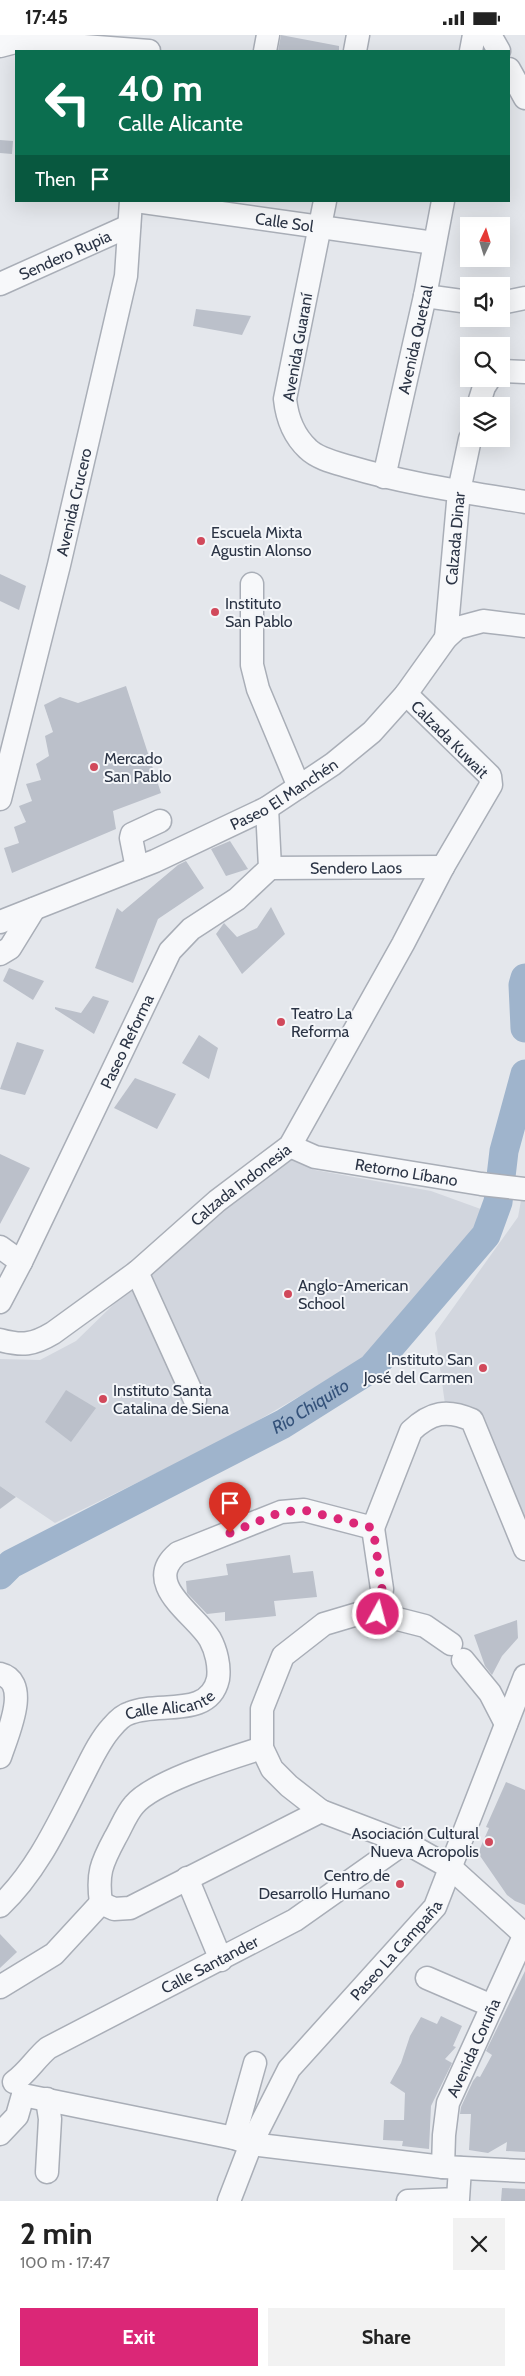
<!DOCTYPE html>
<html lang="en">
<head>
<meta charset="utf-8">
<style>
	body { margin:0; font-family:Cabin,sans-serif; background:#f2f2f2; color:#222; height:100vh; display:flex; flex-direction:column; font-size:19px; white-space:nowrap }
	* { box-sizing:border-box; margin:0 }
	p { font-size:16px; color:#767676 }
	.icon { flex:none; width:28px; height:28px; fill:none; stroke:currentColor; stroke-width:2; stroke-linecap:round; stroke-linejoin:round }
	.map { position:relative; height:2166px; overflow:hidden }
	.sheet { display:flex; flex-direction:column; background:#fff; flex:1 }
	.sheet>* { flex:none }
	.hud { position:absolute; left:15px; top:15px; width:495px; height:152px; border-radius:0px; box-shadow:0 5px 20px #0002; background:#0b6e4f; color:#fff; overflow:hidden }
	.needle { width:32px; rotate:4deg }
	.controls { position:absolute; left:460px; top:182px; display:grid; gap:10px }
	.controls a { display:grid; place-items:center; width:50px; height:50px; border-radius:0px; background:#fff; box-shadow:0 5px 20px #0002; font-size:25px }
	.pin { position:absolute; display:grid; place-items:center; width:42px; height:42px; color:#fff; margin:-51px -21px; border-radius:50% 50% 50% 0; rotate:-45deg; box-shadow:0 0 5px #0007 }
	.pin .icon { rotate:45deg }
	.me { position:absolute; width:55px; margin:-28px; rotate:7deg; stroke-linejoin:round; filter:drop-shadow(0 0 4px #0008) }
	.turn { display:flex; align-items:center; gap:18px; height:105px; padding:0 20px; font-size:22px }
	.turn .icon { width:65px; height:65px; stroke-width:2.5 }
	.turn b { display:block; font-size:35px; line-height:42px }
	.then { display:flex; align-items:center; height:48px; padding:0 20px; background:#0003; gap:10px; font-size:19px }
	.round { display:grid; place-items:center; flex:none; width:52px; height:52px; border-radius:0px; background:#f2f2f2 }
	.summary { display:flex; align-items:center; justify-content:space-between; height:85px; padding:0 20px }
	h1 { font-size:30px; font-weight:700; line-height:38px }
	.button { display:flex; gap:10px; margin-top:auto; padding:10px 20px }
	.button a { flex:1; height:58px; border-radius:0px; background:#db2777; color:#fff; font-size:20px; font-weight:700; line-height:58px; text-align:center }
	.button a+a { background:#f2f2f2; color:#222 }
	.status { display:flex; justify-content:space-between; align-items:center; height:35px; padding:0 25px; background:#fff; direction:ltr }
	.status svg { height:14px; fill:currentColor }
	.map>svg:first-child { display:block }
	.built { fill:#d2d6de }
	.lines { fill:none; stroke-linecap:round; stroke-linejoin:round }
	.river { stroke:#9fb4cc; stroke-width:29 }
	.building { fill:#bbc0ca }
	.minor-casing { stroke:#a9aeb7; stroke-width:25 }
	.minor { stroke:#f7f8fa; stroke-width:22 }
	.route { stroke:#db2777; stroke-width:9; stroke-dasharray:0 16.2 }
	.poi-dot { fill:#d1495b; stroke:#f4f6f9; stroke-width:2 }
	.labels { text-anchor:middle; stroke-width:4; stroke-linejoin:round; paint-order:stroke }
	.street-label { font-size:16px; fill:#2b3445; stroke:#f4f6f9 }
	.poi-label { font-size:16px; fill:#2b3445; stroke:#f4f6f9; text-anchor:start }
	.water-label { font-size:18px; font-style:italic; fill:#34527a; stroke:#f4f6f9 }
</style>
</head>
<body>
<div class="status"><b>17:45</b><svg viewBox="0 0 49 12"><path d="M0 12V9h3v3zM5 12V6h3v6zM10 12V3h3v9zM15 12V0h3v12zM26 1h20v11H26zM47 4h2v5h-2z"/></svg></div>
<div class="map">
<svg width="525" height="2166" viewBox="0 0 525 2166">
	<rect width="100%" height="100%" fill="#e4e7ec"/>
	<g class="built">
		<path d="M 287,1123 L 315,1135 L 431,1156 L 489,1177 L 365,1323 L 226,1404 L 55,1488 L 0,1451 L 0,1324 L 40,1325 L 76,1306 L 158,1226 Z"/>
		<path d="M 525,1144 L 525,1493 L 480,1384 L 445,1369 L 435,1298 L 518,1182 Z"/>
	</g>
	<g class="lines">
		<g class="river">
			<path d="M 525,943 L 523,950 L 525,993"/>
			<path id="s1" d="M 0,1540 L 11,1529 L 283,1389 L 372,1333 L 486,1200 L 498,1167 L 504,1116 L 525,1039"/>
		</g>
	</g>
	<g class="building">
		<path d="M 281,0 L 339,11 L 339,16 L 278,16 Z"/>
		<path d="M 0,105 L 13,106 L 12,119 L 0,118 Z"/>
		<path d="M 196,274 L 251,281 L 242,300 L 193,291 Z"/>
		<path d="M 0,539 L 26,551 L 19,575 L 0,566 Z"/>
		<path d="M 126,651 L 161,758 L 113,776 L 116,794 L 12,838 L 4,813 L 19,808 L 14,792 L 26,787 L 19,771 L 32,766 L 26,749 L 41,745 L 36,729 L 49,721 L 45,701 L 53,697 L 44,670 L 60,662 L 78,668 Z"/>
		<path d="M 230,806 L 248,834 L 226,841 L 211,814 Z"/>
		<path d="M 186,826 L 204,853 L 158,884 L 133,948 L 95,933 L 117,873 L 122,877 L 178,830 Z"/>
		<path d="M 271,872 L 285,899 L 242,939 L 216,899 L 224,888 L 237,902 L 257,893 Z"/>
		<path d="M 9,933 L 44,946 L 33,965 L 3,946 Z"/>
		<path d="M 93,961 L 109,966 L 94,999 L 55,974 L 55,972 L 81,978 Z"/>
		<path d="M 199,1000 L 218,1013 L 209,1044 L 182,1028 Z"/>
		<path d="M 17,1007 L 44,1015 L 25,1060 L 0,1054 Z"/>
		<path d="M 135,1043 L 176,1059 L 157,1094 L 114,1073 Z"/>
		<path d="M 0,1119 L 30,1133 L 0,1189 Z"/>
		<path d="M 66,1355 L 96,1373 L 71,1407 L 45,1387 Z"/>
		<path d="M 0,1451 L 16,1462 L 0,1474 Z"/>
		<path d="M 290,1520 L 293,1538 L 313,1536 L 317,1562 L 274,1566 L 276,1581 L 225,1586 L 225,1577 L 207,1579 L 187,1558 L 186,1546 L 228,1540 L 226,1529 Z"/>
		<path d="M 517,1585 L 518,1603 L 502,1621 L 492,1640 L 485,1631 L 474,1600 Z"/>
		<path d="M 506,1747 L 525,1755 L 525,1870 L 515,1866 L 507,1860 L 478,1818 L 489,1793 L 486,1792 Z"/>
		<path d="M 0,1899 L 17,1917 L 0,1933 Z"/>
		<path d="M 525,1936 L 525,2117 L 506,2116 L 507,2107 L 488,2118 L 469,2115 L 471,2079 L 460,2079 L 461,2072 L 473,2046 L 477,2041 L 480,2042 L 492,2020 L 486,2016 Z"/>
		<path d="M 441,1981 L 462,1991 L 453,2011 L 456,2012 L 445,2024 L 452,2028 L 431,2071 L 429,2114 L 402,2111 L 403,2106 L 383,2105 L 384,2085 L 404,2085 L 405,2058 L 390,2048 L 401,2028 L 410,2001 L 421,1982 L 437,1989 Z"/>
		<path d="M 502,2153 L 525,2154 L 525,2166 L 501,2166 Z"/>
	</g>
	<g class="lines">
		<defs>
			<g id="minor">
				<path d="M 490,0 L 499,16"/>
				<path d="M 0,11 L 19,6 L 149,16"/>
				<path d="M 265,16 L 268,0"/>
				<path d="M 355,16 L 358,0"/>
				<path d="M 471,16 L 474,0"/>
				<path d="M 509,34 L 525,63"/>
				<path id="s2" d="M 136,166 L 434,208"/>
				<path d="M 325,166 L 285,364 C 287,383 293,400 308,414 C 318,424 337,428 350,432 C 407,449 466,457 525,467"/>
				<path id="s3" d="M 0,249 L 129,191"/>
				<path d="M 425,261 L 469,267"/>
				<path d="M 501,268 L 525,263"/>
				<path d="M 501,336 L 525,337"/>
				<path d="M 478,371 L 484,352 L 489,344"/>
				<path id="s4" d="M 384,442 L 425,261 L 443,166"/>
				<path d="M 252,549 L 252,630 L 258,654 L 299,752"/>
				<path id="s5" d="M 446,603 L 459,456 L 470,404"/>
				<path id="s6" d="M 0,764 L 59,530 L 126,241 L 131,166"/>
				<path d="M 137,833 L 131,803 L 132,799 L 160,786"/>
				<path id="s7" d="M 270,833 L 443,832"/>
				<path id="s8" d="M 0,887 L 155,826 L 267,773 L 333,729 L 372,697 L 406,659 L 446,603 L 457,593 L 483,586 L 525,591"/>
				<path d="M 0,919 L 10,913 L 34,874"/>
				<path id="s9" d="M 290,1111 L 315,1122 L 481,1149 L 525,1154"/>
				<path d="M 0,1212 L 21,1227"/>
				<path d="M 137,1237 L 195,1365"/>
				<path id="s10" d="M 0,1267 L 21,1227 L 170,916 L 191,894 L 237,864 L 270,833 L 267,773"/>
				<path id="s11" d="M 0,1305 C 22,1311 33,1310 53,1298 L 137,1237 L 217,1166 L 290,1111 L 403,909 L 443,832 L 491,750 L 490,741 L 406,659"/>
				<path d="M 373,1493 L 382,1554 L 378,1579"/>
				<path d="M 451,1609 L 425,1591 L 378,1579 L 361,1578 L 324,1589 L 283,1621 L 262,1674 L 262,1713 L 272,1734 L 289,1751 L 321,1776 L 410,1810 L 451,1833 L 525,1900"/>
				<path d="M 463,1625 L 490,1658 L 506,1689"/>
				<path d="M 0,1639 C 32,1647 7,1700 0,1722"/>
				<path d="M 187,1843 L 221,1925"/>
				<path d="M 101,1868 C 97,1839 101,1829 115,1803 C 121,1793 126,1779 134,1770 C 154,1746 231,1723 262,1713"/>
				<path id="s12" d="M 0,1871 C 37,1836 58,1789 81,1744 C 90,1727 99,1706 112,1692 C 117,1686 123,1680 130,1678 C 158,1666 209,1684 218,1644 C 220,1631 216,1615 210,1604 C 195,1579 141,1549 178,1518 L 281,1477 L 304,1475 L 373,1493 L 411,1396 C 431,1377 447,1374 472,1385 L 525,1514"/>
				<path d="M 427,1943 L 492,1971"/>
				<path d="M 0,1952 L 54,1919 L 101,1868 L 114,1874 L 130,1873 L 321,1776"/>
				<path id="s13" d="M 14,2047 C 28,2037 35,2024 48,2013 L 295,1885 L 404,1808"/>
				<path d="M 23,2060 L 234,2103 L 251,2109 L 443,2132 L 525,2136"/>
				<path d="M 47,2064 L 50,2084 L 47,2137"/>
				<path d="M 0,2099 L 17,2081 L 23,2060"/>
				<path d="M 234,2103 L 255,2028"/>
				<path id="s14" d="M 443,2132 L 444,2100 L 448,2068 L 525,1899"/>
				<path id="s15" d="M 229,2166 L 251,2109 L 289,2034 L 435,1872 L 525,1641"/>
				<path d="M 408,2166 L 458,2164 L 460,2133"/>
			</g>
		</defs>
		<use href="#minor" class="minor-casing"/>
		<use href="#minor" class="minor"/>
	</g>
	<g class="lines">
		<path class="route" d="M 230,1498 L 281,1477 L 304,1475 L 373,1493 L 382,1554 L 378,1579"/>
	</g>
	<g class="poi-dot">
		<circle cx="201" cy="506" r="5"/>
		<circle cx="215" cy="577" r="5"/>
		<circle cx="94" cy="732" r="5"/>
		<circle cx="281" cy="987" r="5"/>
		<circle cx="288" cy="1259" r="5"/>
		<circle cx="483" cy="1333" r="5"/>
		<circle cx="103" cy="1364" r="5"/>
		<circle cx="489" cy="1807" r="5"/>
		<circle cx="400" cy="1849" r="5"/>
	</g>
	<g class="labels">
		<g class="street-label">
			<text dy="6" stroke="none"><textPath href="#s2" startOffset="150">Calle Sol</textPath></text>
			<text dy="6" stroke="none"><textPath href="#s3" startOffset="71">Sendero Rupia</textPath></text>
			<text dy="6" stroke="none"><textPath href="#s4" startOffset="141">Avenida Quetzal</textPath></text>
			<text transform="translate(297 312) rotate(-80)" y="6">Avenida Guaraní</text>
			<text dy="6" stroke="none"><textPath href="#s6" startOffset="306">Avenida Crucero</textPath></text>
			<text dy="6" stroke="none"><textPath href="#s5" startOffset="100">Calzada Dinar</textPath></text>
			<text transform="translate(450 704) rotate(45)" y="6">Calzada Kuwait</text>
			<text dy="6" stroke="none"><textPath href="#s8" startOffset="312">Paseo El Manchén</textPath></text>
			<text dy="6" stroke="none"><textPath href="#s7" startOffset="86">Sendero Laos</textPath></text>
			<text dy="6" stroke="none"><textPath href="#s10" startOffset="290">Paseo Reforma</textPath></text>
			<text dy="6" stroke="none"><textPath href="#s9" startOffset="120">Retorno Líbano</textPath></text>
			<text dy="6" stroke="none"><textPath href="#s11" startOffset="295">Calzada Indonesia</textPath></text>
			<text dy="6" stroke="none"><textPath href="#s12" startOffset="276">Calle Alicante</textPath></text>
			<text dy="6" stroke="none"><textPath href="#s15" startOffset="305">Paseo La Campaña</textPath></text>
			<text dy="6" stroke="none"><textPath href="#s13" startOffset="230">Calle Santander</textPath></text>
			<text dy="6" stroke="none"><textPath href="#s14" startOffset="125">Avenida Coruña</textPath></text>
		</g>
		<g class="poi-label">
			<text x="211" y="503">Escuela Mixta<tspan x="211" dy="18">Agustin Alonso</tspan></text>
			<text x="225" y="574">Instituto<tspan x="225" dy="18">San Pablo</tspan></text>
			<text x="104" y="729">Mercado<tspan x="104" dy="18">San Pablo</tspan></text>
			<text x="291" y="984">Teatro La<tspan x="291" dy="18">Reforma</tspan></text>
			<text x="298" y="1256">Anglo-American<tspan x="298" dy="18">School</tspan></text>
			<text x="473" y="1330" text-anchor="end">Instituto San<tspan x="473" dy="18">José del Carmen</tspan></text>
			<text x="113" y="1361">Instituto Santa<tspan x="113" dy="18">Catalina de Siena</tspan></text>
			<text x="479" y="1804" text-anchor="end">Asociación Cultural<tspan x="479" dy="18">Nueva Acropolis</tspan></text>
			<text x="390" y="1846" text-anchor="end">Centro de<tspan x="390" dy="18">Desarrollo Humano</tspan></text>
		</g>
		<g class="water-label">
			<text dy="6" stroke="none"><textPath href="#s1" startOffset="354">Río Chiquito</textPath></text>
		</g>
	</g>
</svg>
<div class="controls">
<a><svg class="needle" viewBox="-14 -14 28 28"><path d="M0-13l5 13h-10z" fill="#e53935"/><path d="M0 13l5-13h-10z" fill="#767676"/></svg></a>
<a><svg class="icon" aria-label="sound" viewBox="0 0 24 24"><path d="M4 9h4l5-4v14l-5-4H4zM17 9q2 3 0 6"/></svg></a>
<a><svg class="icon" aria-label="search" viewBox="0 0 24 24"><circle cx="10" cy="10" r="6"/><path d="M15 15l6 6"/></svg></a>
<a><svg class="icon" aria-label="layers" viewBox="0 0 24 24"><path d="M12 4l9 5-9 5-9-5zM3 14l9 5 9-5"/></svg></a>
</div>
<div class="pin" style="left:230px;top:1498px;background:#d93025"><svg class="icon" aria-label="arrive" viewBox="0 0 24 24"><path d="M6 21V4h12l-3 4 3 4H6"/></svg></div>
<svg class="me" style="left:378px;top:1579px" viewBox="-20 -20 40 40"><circle r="17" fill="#db2777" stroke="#fff" stroke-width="3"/><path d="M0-11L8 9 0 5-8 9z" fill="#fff"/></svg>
<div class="hud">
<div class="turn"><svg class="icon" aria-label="left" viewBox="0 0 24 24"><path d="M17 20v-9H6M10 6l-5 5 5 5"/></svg><div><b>40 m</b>Calle Alicante</div></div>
<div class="then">Then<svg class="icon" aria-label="arrive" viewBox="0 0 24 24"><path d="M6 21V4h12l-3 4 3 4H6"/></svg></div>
</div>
</div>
<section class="sheet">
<div class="summary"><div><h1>2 min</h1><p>100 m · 17:47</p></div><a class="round"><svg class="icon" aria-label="close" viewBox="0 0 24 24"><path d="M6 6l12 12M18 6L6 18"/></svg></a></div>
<div class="button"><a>Exit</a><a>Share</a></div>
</section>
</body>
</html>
